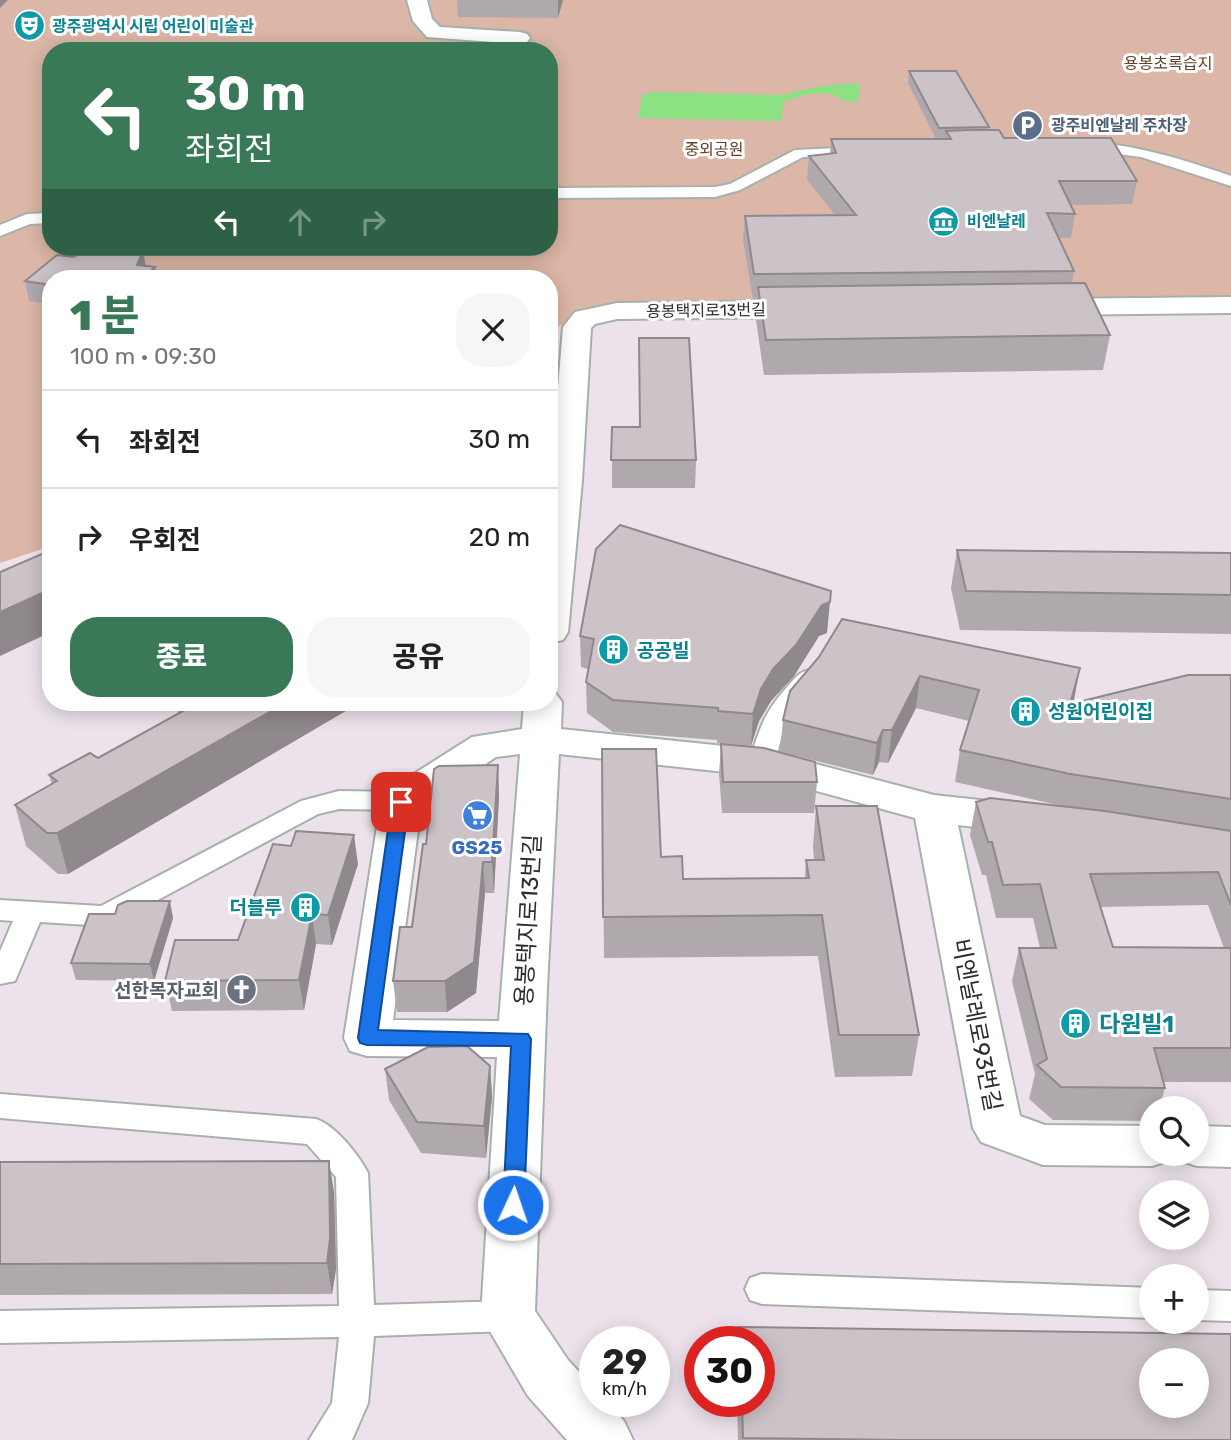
<!DOCTYPE html>
<html lang="ko">
<head>
<meta charset="utf-8">
<style>
	body { margin:0; font-family:Rubik,"Noto Sans KR",sans-serif; background:#f6f6f6; color:#222; height:100vh; display:flex; flex-direction:column; font-size:26px; white-space:nowrap }
	* { box-sizing:border-box; margin:0 }
	p { font-size:23px; color:#767676 }
	.icon { flex:none; width:38px; height:38px; fill:none; stroke:currentColor; stroke-width:2; stroke-linecap:round; stroke-linejoin:round }
	.map { position:relative; flex:1; overflow:hidden }
	.sheet { position:absolute; left:42px; top:270px; width:516px; height:441px; display:flex; flex-direction:column; background:#fff; border-radius:28px; box-shadow:0 4px 18px #0003 }
	.sheet>* { flex:none }
	.top-card { position:absolute; left:42px; top:42px; width:516px; height:214px; border-radius:28px; box-shadow:0 4px 18px #0003; background:#3a7957; color:#fff; overflow:hidden }
	.buttons { position:absolute; left:1139px; top:1096px; display:grid; gap:14px }
	.buttons a { display:grid; place-items:center; width:70px; height:70px; border-radius:50%; background:#fff; box-shadow:0 4px 18px #0003; font-size:35px }
	.speed { position:absolute; left:579px; top:1326px; display:flex; gap:14px; font-size:35px; font-weight:700; text-align:center }
	.speed>* { display:grid; place-content:center; width:91px; height:91px; border-radius:50%; background:#fff; box-shadow:0 4px 18px #0003; line-height:1 }
	.speed small { font-size:18px; font-weight:400 }
	.speed .limit { border:10px solid #d22; background:#fff; color:#111 }
	.pin { position:absolute; display:grid; place-items:center; width:60px; height:60px; color:#fff; margin:-30px; border-radius:14px; box-shadow:0 4px 10px #0006 }
	.me { position:absolute; width:77px; margin:-38px; rotate:3deg; stroke-linejoin:round; filter:drop-shadow(0 0 5px #0008) }
	.turn { display:flex; align-items:center; gap:24px; height:147px; padding:0 28px; font-size:32px }
	.turn .icon { width:91px; height:91px; stroke-width:2.5 }
	.turn b { display:block; font-size:49px; line-height:60px }
	.lanes { display:flex; align-items:center; height:66px; padding:0 28px; background:#0003; justify-content:center; gap:35px; direction:ltr }
	.lanes .off { opacity:.35 }
	.round { display:grid; place-items:center; flex:none; width:74px; height:74px; border-radius:28px; background:#f6f6f6 }
	.summary { display:flex; align-items:center; justify-content:space-between; height:119px; padding:0 28px }
	h1 { font-size:42px; font-weight:800; line-height:52px; color:#3a7957 }
	.action { display:flex; gap:14px; margin-top:auto; padding:14px 28px }
	.action a { flex:1; height:80px; border-radius:28px; background:#3a7957; color:#fff; font-size:28px; font-weight:800; line-height:80px; text-align:center }
	.action a+a { background:#f6f6f6; color:#222 }
	ul { padding:0; list-style:none }
	li { display:flex; align-items:center; gap:21px; height:98px; padding:0 28px; border-top:2px solid #e0e0e0 }
	li div { flex:1 }
	li b { display:block; font-size:26px }
	li em { font-style:normal }
	.map>svg:first-child { display:block }
	.green { fill:#dcb6a6; fill-rule:evenodd }
	.water { fill:#8ce183 }
	.lines { fill:none; stroke-linecap:round; stroke-linejoin:round }
	.lane-casing { stroke:#a7b1ac; stroke-width:4 }
	.street-casing { stroke:#a7b1ac; stroke-width:4 }
	.lane { fill:#fff; fill-rule:evenodd }
	.street { fill:#fff; fill-rule:evenodd }
	.wall { fill:#afa8ad; fill-rule:evenodd }
	.shaded-wall { fill:#8f888d }
	.building { fill:#ccc3c9; stroke:#8f888d; stroke-width:2; fill-rule:evenodd }
	.route { fill:#1a73e8; stroke:#114b97; stroke-width:2 }
	.labels { text-anchor:middle; stroke-width:6; stroke-linejoin:round; paint-order:stroke }
	.far-culture-label { font-size:16px; font-weight:bold; fill:#0d838f; stroke:#fff; text-anchor:start }
	.far-park-label { font-size:16px; fill:#634025; stroke:#fff }
	.far-service-label { font-size:16px; font-weight:bold; fill:#4e5e75; stroke:#fff; text-anchor:start }
	.far-street-label { font-size:16px; fill:#2d2d2d; stroke:#fff }
	.culture-label { font-size:19px; font-weight:bold; fill:#0d838f; stroke:#fff; text-anchor:start }
	.shop-label { font-size:19px; font-weight:bold; fill:#366cbe; stroke:#fff }
	.worship-label { font-size:19px; font-weight:bold; fill:#5b616d; stroke:#fff; text-anchor:end }
	.near-street-label { font-size:23px; fill:#2d2d2d; stroke:#fff }
	.near-culture-label { font-size:23px; font-weight:bold; fill:#0d838f; stroke:#fff; text-anchor:start }
</style>
</head>
<body>
<div class="map">
<svg width="1231" height="1440" viewBox="0 0 1231 1440">
	<rect width="100%" height="100%" fill="#ede2eb"/>
	<path class="green" d="M 0,0 L 1231,0 L 1231,297 L 628,301 L 572,318 L 550,332 L 550,278 L 51,278 L 51,546 L 0,563 ZM 51,51 L 550,51 L 550,247 L 51,247 Z"/>
	<path class="water" d="M 854,83 L 860,85 L 860,96 L 857,98 L 859,102 C 838,103 842,96 830,94 C 813,91 799,97 783,102 L 782,121 L 638,118 L 642,95 L 653,92 L 783,95 L 821,86 Z"/>
	<g class="lines">
		<defs>
			<g id="lane">
				<path d="M 1083,142 C 1135,144 1182,159 1231,176 L 1231,186 L 1141,157 L 1078,149 L 1076,146 Z"/>
				<path d="M 861,147 L 866,148 L 868,151 L 866,154 L 803,157 L 740,190 L 715,197 L 550,198 L 550,188 L 715,187 L 730,184 L 795,150 Z"/>
				<path d="M 51,213 L 51,223 L 30,224 L 0,236 L 0,225 L 27,214 Z"/>
				<path d="M 809,670 L 817,672 L 821,677 L 785,722 L 775,763 L 771,769 L 762,771 L 753,769 L 749,763 C 759,730 764,712 788,686 C 795,678 799,672 809,670 Z"/>
				<path d="M 339,791 L 401,792 L 410,795 L 414,801 L 410,807 L 401,810 L 339,809 L 318,814 L 115,923 L 105,926 L 40,922 L 15,981 L 0,984 L 0,951 L 13,921 L 0,920 L 0,900 L 101,906 L 301,801 Z"/>
				<path d="M 0,1094 L 316,1119 C 336,1126 358,1154 368,1173 L 374,1305 L 508,1301 L 520,1305 L 525,1316 L 520,1327 L 508,1331 L 374,1336 L 368,1403 L 352,1440 L 309,1440 L 332,1403 L 339,1337 L 0,1343 L 0,1311 L 339,1306 L 336,1177 L 307,1144 L 0,1118 Z"/>
				<path d="M 762,1274 L 1152,1288 L 1152,1318 L 762,1304 L 750,1300 L 745,1289 L 750,1278 Z"/>
				<path d="M 1197,1290 L 1231,1291 L 1231,1321 L 1197,1320 Z"/>
			</g>
			<g id="street">
				<path d="M 407,0 L 427,0 L 432,19 L 440,27 L 520,32 L 527,34 L 530,38 L 527,42 L 520,44 L 427,37 L 413,21 Z"/>
				<path d="M 1231,297 L 1231,313 L 1044,315 L 1034,313 L 1030,307 L 1034,301 L 1044,299 Z"/>
				<path d="M 809,301 L 819,303 L 823,309 L 819,315 L 809,317 L 617,319 L 595,324 L 591,328 L 582,481 L 568,632 L 563,640 L 550,643 L 550,485 L 563,327 L 575,312 L 617,303 Z"/>
				<path d="M 550,692 L 556,694 L 562,702 L 561,729 L 762,750 L 934,795 L 1025,805 L 1040,809 L 1046,819 L 1040,829 L 1025,833 L 958,825 L 1020,1116 L 1045,1125 L 1152,1126 L 1152,1153 L 1173,1153 L 1170,1160 L 1152,1166 L 1043,1165 L 981,1142 L 973,1128 L 915,818 L 762,776 L 559,754 L 547,988 L 535,1311 L 568,1360 L 595,1389 L 595,1402 L 607,1402 L 624,1421 L 633,1440 L 567,1440 L 528,1396 L 481,1316 L 497,1057 L 367,1056 L 350,1051 L 344,1038 L 381,801 L 387,791 L 472,737 L 522,729 L 524,702 L 550,702 ZM 520,754 L 499,1021 L 393,1020 L 421,807 L 496,757 Z"/>
				<path d="M 1197,1126 L 1231,1127 L 1231,1167 L 1197,1166 L 1179,1160 L 1176,1153 L 1197,1153 Z"/>
			</g>
		</defs>
		<use href="#lane" class="lane-casing"/>
		<use href="#street" class="street-casing"/>
		<use href="#lane" class="lane"/>
		<use href="#street" class="street"/>
	</g>
	<g class="wall">
		<path d="M 457,0 L 563,0 L 558,18 L 458,17 Z"/>
		<path d="M 909,71 L 989,127 L 989,130 L 1004,138 L 1137,181 L 1132,204 L 1071,205 L 1075,214 L 1071,238 L 1058,238 L 1074,271 L 1072,284 L 1110,335 L 1103,370 L 764,375 L 756,320 L 757,299 L 753,299 L 743,240 L 745,216 L 835,215 L 807,180 L 809,156 L 830,154 L 831,139 L 936,139 L 908,83 Z"/>
		<path d="M 143,250 L 146,266 L 155,267 L 157,278 L 51,278 L 51,304 L 29,301 L 25,281 L 73,257 Z"/>
		<path d="M 639,364 L 696,460 L 695,488 L 612,488 L 612,427 L 639,427 Z"/>
		<path d="M 957,550 L 1231,553 L 1231,634 L 960,630 L 951,588 Z"/>
		<path d="M 827,633 L 819,636 L 794,676 L 771,701 L 759,721 L 751,746 L 717,743 L 717,740 L 613,732 L 587,713 L 586,682 L 588,669 L 581,667 L 580,636 Z"/>
		<path d="M 819,657 L 1073,703 L 1231,675 L 1231,1082 L 1164,1082 L 1165,1088 L 1159,1108 L 1152,1108 L 1152,1121 L 1053,1120 L 1029,1099 L 1035,1074 L 1012,981 L 1019,948 L 1040,948 L 1033,918 L 996,918 L 986,875 L 982,875 L 970,835 L 976,802 L 1058,805 L 955,782 L 960,750 L 969,721 L 916,708 L 888,763 L 879,762 L 873,775 L 780,752 L 783,720 ZM 1208,905 L 1224,948 L 1113,947 L 1100,907 Z"/>
		<path d="M 361,702 L 68,874 L 58,874 L 26,846 L 15,805 L 52,785 L 49,775 L 98,758 L 178,714 L 176,704 Z"/>
		<path d="M 721,744 L 817,782 L 814,813 L 722,813 L 719,774 Z"/>
		<path d="M 602,749 L 661,857 L 683,879 L 805,878 L 806,860 L 814,860 L 813,847 L 816,806 L 919,1035 L 912,1076 L 835,1077 L 818,956 L 604,958 Z"/>
		<path d="M 498,765 L 499,796 L 494,893 L 485,893 L 476,993 L 447,1012 L 397,1012 L 393,981 L 412,927 L 426,844 Z"/>
		<path d="M 358,864 L 332,945 L 316,944 L 304,1010 L 172,1011 L 165,981 L 238,940 Z"/>
		<path d="M 173,918 L 154,981 L 76,980 L 71,963 Z"/>
		<path d="M 490,1066 L 492,1097 L 486,1158 L 421,1153 L 389,1100 L 385,1069 Z"/>
		<path d="M 0,1162 L 334,1192 L 336,1269 L 332,1294 L 0,1295 Z"/>
		<path d="M 738,1327 L 1231,1440 L 738,1440 L 737,1402 L 760,1402 L 760,1342 L 737,1342 Z"/>
	</g>
	<g class="shaded-wall">
		<path d="M 0,0 L 8,0 L 0,8 Z"/>
		<path d="M 558,0 L 563,0 L 558,18 Z"/>
		<path d="M 143,250 L 146,269 L 137,265 Z"/>
		<path d="M 155,267 L 157,278 L 143,278 Z"/>
		<path d="M 51,589 L 51,632 L 0,656 L 0,612 Z"/>
		<path d="M 831,591 L 827,633 L 819,636 L 794,676 L 771,701 L 759,721 L 751,746 L 753,714 L 761,689 L 773,669 Z"/>
		<path d="M 1080,668 L 1074,700 L 1063,736 L 1070,704 Z"/>
		<path d="M 920,676 L 916,708 L 888,763 L 892,730 Z"/>
		<path d="M 287,702 L 361,702 L 68,874 L 57,833 Z"/>
		<path d="M 883,730 L 879,762 L 873,775 L 877,743 Z"/>
		<path d="M 498,765 L 499,796 L 494,893 L 492,862 Z"/>
		<path d="M 354,835 L 358,864 L 332,945 L 328,915 Z"/>
		<path d="M 483,862 L 485,893 L 476,993 L 447,1012 L 445,981 Z"/>
		<path d="M 170,901 L 173,918 L 154,981 L 150,964 Z"/>
		<path d="M 312,914 L 316,944 L 304,1010 L 299,980 Z"/>
		<path d="M 490,1066 L 492,1097 L 486,1158 L 484,1126 Z"/>
		<path d="M 329,1161 L 334,1192 L 336,1269 L 332,1294 L 327,1263 Z"/>
	</g>
	<g class="building">
		<path d="M 909,71 L 956,71 L 989,127 L 939,128 Z"/>
		<path d="M 968,130 L 999,130 L 1004,138 L 1111,138 L 1137,181 L 1059,181 L 1075,214 L 1047,213 L 1074,271 L 754,274 L 745,216 L 856,215 L 809,156 L 836,153 L 831,139 L 951,139 L 946,131 Z"/>
		<path d="M 97,247 L 143,250 L 137,265 L 155,267 L 143,278 L 51,278 L 51,285 L 25,281 L 57,255 L 73,257 Z"/>
		<path d="M 1085,283 L 1110,335 L 766,340 L 758,287 Z"/>
		<path d="M 639,338 L 689,338 L 696,460 L 611,460 L 612,427 L 640,427 Z"/>
		<path d="M 620,525 L 831,591 L 830,602 L 822,605 L 796,645 L 773,669 L 761,689 L 753,714 L 718,711 L 718,708 L 613,700 L 586,682 L 594,639 L 580,636 L 596,549 Z"/>
		<path d="M 51,550 L 51,589 L 0,612 L 0,572 Z"/>
		<path d="M 957,550 L 1231,553 L 1231,595 L 966,591 Z"/>
		<path d="M 842,619 L 1080,668 L 1070,704 L 1188,675 L 1231,675 L 1231,799 L 1064,773 L 1066,773 L 960,750 L 979,690 L 920,676 L 892,730 L 883,730 L 877,743 L 783,720 L 790,691 L 819,657 Z"/>
		<path d="M 181,702 L 287,702 L 57,833 L 47,833 L 15,805 L 57,781 L 49,775 L 90,753 L 98,758 L 185,710 L 176,704 Z"/>
		<path d="M 721,744 L 764,748 L 815,762 L 817,782 L 723,782 Z"/>
		<path d="M 602,749 L 656,749 L 661,857 L 682,856 L 683,879 L 809,878 L 806,860 L 824,860 L 816,806 L 877,806 L 919,1035 L 839,1035 L 822,915 L 603,917 Z"/>
		<path d="M 498,765 L 492,862 L 483,862 L 474,962 L 445,981 L 393,981 L 400,927 L 412,927 L 423,844 L 426,844 L 434,769 L 439,766 Z"/>
		<path d="M 990,798 L 1105,811 L 1231,831 L 1231,905 L 1218,872 L 1090,874 L 1113,947 L 1231,948 L 1231,1048 L 1154,1048 L 1165,1088 L 1061,1087 L 1037,1065 L 1047,1059 L 1019,948 L 1056,948 L 1040,884 L 1003,885 L 992,842 L 988,842 L 976,802 Z"/>
		<path d="M 296,831 L 354,835 L 328,915 L 312,914 L 299,980 L 165,981 L 175,940 L 238,940 L 273,844 L 291,846 Z"/>
		<path d="M 127,901 L 170,901 L 150,964 L 71,963 L 89,914 L 115,914 L 118,905 Z"/>
		<path d="M 467,1046 L 490,1066 L 484,1126 L 417,1122 L 385,1069 L 428,1047 Z"/>
		<path d="M 329,1161 L 330,1238 L 327,1263 L 0,1264 L 0,1162 Z"/>
		<path d="M 738,1327 L 1231,1334 L 1231,1440 L 907,1440 L 743,1438 L 742,1402 L 760,1402 L 760,1342 L 739,1342 ZM 1152,1360 L 1197,1360 L 1197,1405 L 1152,1405 Z"/>
	</g>
	<path class="route" d="M 401,796 L 409,802 L 378,1030 L 528,1034 L 531,1039 L 524,1205 L 521,1211 L 513,1214 L 506,1211 L 503,1205 L 511,1046 L 367,1045 L 360,1043 L 358,1038 L 392,802 Z"/>
	<defs>
		<symbol id="theatre-disc" viewBox="-11 -11 22 22"><circle r="9.5" fill="#0f9aa8" stroke="#fff"/><path d="M-5-5.5Q0-4 5-5.5V0Q5 5 0 6Q-5 5-5 0ZM-3.3-2.5H-1v1.5H-3.3ZM1-2.5H3.3v1.5H1ZM-2.8 1Q0 5.5 2.8 1Z" fill="#fff"/></symbol>
		<symbol id="parking-disc" viewBox="-11 -11 22 22"><circle r="9.5" fill="#5c6f8a" stroke="#fff"/><path d="M-3.5-5.5H1a3.5 3.5 0 0 1 0 7H-1V5.5H-3.5ZM-1-3.4V-.6H.8a1.4 1.4 0 0 0 0-2.8Z" fill="#fff"/></symbol>
		<symbol id="museum-disc" viewBox="-11 -11 22 22"><circle r="9.5" fill="#0f9aa8" stroke="#fff"/><path d="M0-6L6-3V-2H-6V-3ZM-5-1h2V3h-2ZM-1-1h2V3h-2ZM3-1h2V3H3ZM-6 4H6V6H-6Z" fill="#fff"/></symbol>
		<symbol id="building-disc" viewBox="-11 -11 22 22"><circle r="9.5" fill="#0f9aa8" stroke="#fff"/><path d="M-4-6H4V6H1V3H-1V6H-4ZM-2.5-4.3h1.7v1.8h-1.7ZM.8-4.3h1.7v1.8H.8ZM-2.5-1h1.7V.8h-1.7ZM.8-1h1.7V.8H.8Z" fill="#fff"/></symbol>
		<symbol id="supermarket-disc" viewBox="-11 -11 22 22"><circle r="9.5" fill="#3f7fe0" stroke="#fff"/><path d="M-6-5.5h2.5l.6 2H6L4.5 2H-2.5L-4.4-4H-6ZM-1.5 3.2a1.3 1.3 0 1 0 .1 0ZM3 3.2a1.3 1.3 0 1 0 .1 0Z" fill="#fff"/></symbol>
		<symbol id="church-disc" viewBox="-11 -11 22 22"><circle r="9.5" fill="#6b7280" stroke="#fff"/><path d="M-1.2-6h2.4v3.5h3.3v2.4h-3.3V6h-2.4V-.1h-3.3v-2.4h3.3Z" fill="#fff"/></symbol>
	</defs>
	<g fill-rule="evenodd">
		<use href="#theatre-disc" x="12" y="8" width="35" height="35"/>
		<use href="#parking-disc" x="1010" y="108" width="35" height="35"/>
		<use href="#museum-disc" x="926" y="204" width="35" height="35"/>
		<use href="#building-disc" x="596" y="632" width="35" height="35"/>
		<use href="#building-disc" x="1008" y="694" width="35" height="35"/>
		<use href="#supermarket-disc" x="460" y="798" width="35" height="35"/>
		<use href="#building-disc" x="288" y="890" width="35" height="35"/>
		<use href="#church-disc" x="224" y="972" width="35" height="35"/>
		<use href="#building-disc" x="1058" y="1006" width="35" height="35"/>
	</g>
	<g class="labels">
		<g class="far-culture-label">
			<text x="52" y="32">광주광역시 시립 어린이 미술관</text>
			<text x="967" y="227">비엔날레</text>
		</g>
		<g class="far-park-label">
			<text x="1168" y="69">용봉초록습지</text>
			<text x="714" y="155">중외공원</text>
		</g>
		<g class="far-service-label">
			<text x="1051" y="131">광주비엔날레 주차장</text>
		</g>
		<g class="far-street-label">
			<text transform="translate(706 310) rotate(-1)" y="6">용봉택지로13번길</text>
		</g>
		<g class="culture-label">
			<text x="637" y="657">공공빌</text>
			<text x="1048" y="718">성원어린이집</text>
			<text x="282" y="914" text-anchor="end">더블루</text>
		</g>
		<g class="shop-label">
			<text x="477" y="854">GS25</text>
		</g>
		<g class="worship-label">
			<text x="219" y="997">선한목자교회</text>
		</g>
		<g class="near-street-label">
			<text transform="translate(528 920) rotate(-87)" y="8">용봉택지로13번길</text>
			<text transform="translate(977 1025) rotate(79)" y="8">비엔날레로93번길</text>
		</g>
		<g class="near-culture-label">
			<text x="1099" y="1032">다원빌1</text>
		</g>
	</g>
</svg>
<div class="buttons">
<a><svg class="icon" aria-label="search" viewBox="0 0 24 24"><circle cx="10" cy="10" r="6"/><path d="M15 15l6 6"/></svg></a>
<a><svg class="icon" aria-label="layers" viewBox="0 0 24 24"><path d="M12 4l9 5-9 5-9-5zM3 14l9 5 9-5"/></svg></a>
<a>+</a>
<a>−</a>
</div>
<div class="speed"><div>29<small>km/h</small></div><div class="limit">30</div></div>
<div class="pin" style="left:401px;top:802px;background:#d93025"><svg class="icon" aria-label="arrive" viewBox="0 0 24 24"><path d="M6 21V4h12l-3 4 3 4H6"/></svg></div>
<svg class="me" style="left:513px;top:1205px" viewBox="-20 -20 40 40"><circle r="17" fill="#1a73e8" stroke="#fff" stroke-width="3"/><path d="M0-11L8 9 0 5-8 9z" fill="#fff"/></svg>
<div class="top-card">
<div class="turn"><svg class="icon" aria-label="left" viewBox="0 0 24 24"><path d="M17 20v-9H6M10 6l-5 5 5 5"/></svg><div><b>30 m</b>좌회전</div></div>
<div class="lanes"><svg class="icon" aria-label="left" viewBox="0 0 24 24"><path d="M17 20v-9H6M10 6l-5 5 5 5"/></svg><svg class="icon off" aria-label="ahead" viewBox="0 0 24 24"><path d="M12 20V5M6 11l6-6 6 6"/></svg><svg class="icon off" aria-label="right" viewBox="0 0 24 24"><path d="M7 20v-9h11M14 6l5 5-5 5"/></svg></div>
</div>
<section class="sheet">
<div class="summary"><div><h1>1 분</h1><p>100 m · 09:30</p></div><a class="round"><svg class="icon" aria-label="close" viewBox="0 0 24 24"><path d="M6 6l12 12M18 6L6 18"/></svg></a></div>
<ul>
<li><svg class="icon" aria-label="left" viewBox="0 0 24 24"><path d="M17 20v-9H6M10 6l-5 5 5 5"/></svg><div><b>좌회전</b></div><em>30 m</em></li>
<li><svg class="icon" aria-label="right" viewBox="0 0 24 24"><path d="M7 20v-9h11M14 6l5 5-5 5"/></svg><div><b>우회전</b></div><em>20 m</em></li>
</ul>
<div class="action"><a>종료</a><a>공유</a></div>
</section>
</div>
</body>
</html>
